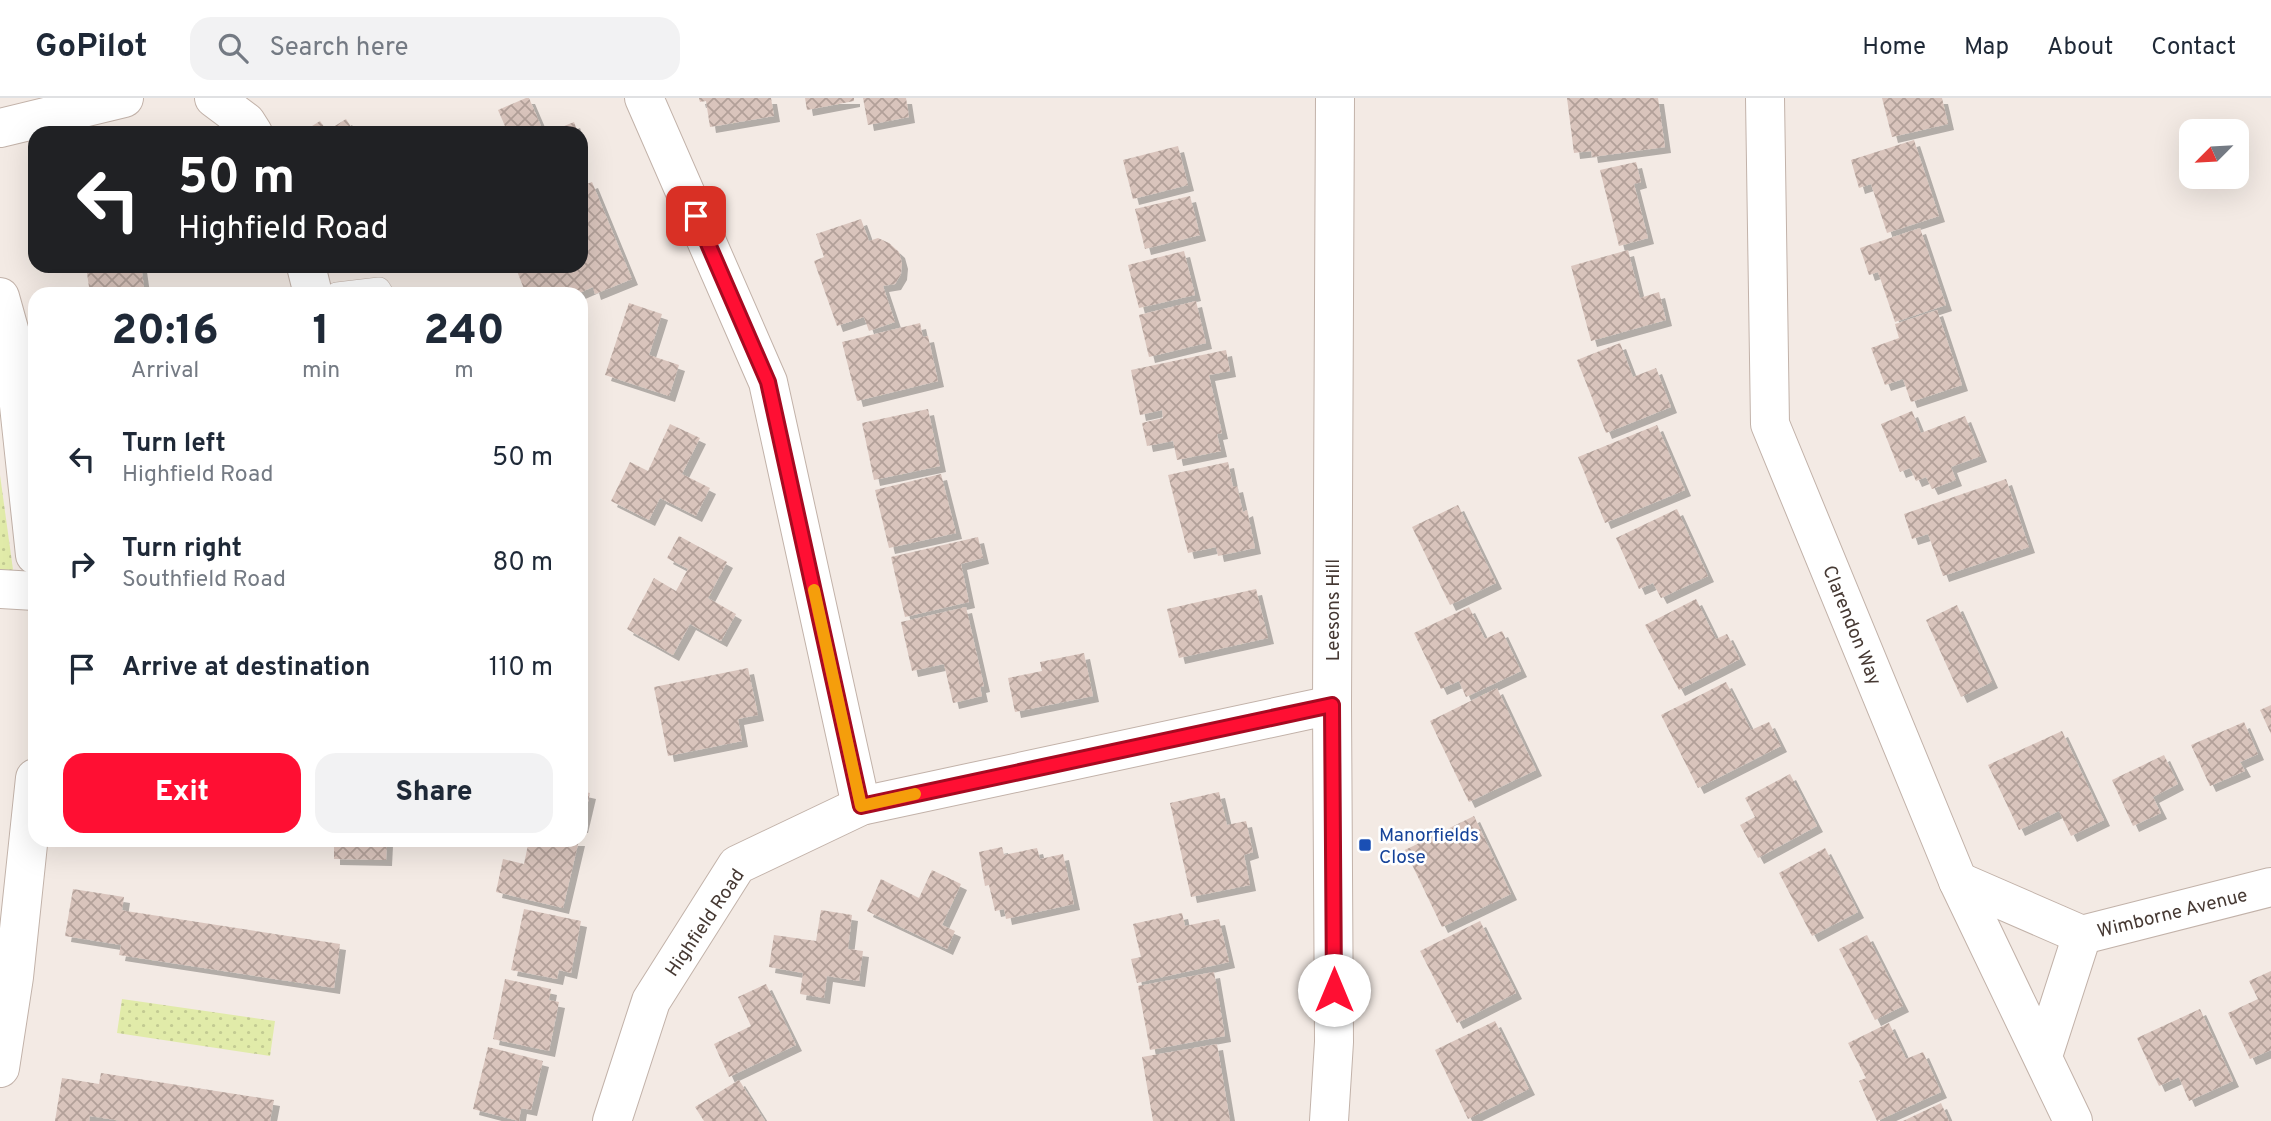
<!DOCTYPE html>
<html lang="en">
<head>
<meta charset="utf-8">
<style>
	body { margin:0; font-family:Overpass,sans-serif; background:#f2f2f3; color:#1f2937; height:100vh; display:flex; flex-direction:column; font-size:26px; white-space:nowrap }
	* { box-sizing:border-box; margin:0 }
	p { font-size:23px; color:#747a83 }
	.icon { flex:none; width:38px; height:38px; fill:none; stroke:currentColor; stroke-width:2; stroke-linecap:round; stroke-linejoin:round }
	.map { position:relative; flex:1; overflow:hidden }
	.sheet { position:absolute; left:28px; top:189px; width:560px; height:560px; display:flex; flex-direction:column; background:#fff; border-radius:21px; box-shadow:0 7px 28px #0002 }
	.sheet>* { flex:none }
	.top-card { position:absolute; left:28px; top:28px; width:560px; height:147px; border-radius:21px; box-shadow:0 7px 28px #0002; background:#202124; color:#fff; overflow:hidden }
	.needle { width:46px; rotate:246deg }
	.buttons { position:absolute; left:2179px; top:21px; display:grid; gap:14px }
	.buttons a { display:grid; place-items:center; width:70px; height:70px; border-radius:14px; background:#fff; box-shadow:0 7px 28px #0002; font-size:35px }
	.pin { position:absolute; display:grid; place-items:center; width:60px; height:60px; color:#fff; margin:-30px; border-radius:14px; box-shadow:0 4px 10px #0006 }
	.me { position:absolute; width:77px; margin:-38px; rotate:0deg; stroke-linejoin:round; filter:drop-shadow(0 0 5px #0008) }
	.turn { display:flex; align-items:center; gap:24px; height:147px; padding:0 35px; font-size:32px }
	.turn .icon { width:91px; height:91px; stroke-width:2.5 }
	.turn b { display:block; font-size:49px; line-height:60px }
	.eta { display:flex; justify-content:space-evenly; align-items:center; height:119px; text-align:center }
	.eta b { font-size:42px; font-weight:800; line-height:49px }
	.primary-button { display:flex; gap:14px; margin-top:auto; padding:14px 35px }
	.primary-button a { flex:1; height:80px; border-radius:21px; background:#ff0f33; color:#fff; font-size:28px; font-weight:800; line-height:80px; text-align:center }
	.primary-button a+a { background:#f2f2f3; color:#1f2937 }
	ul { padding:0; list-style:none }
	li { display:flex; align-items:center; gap:21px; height:105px; padding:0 35px }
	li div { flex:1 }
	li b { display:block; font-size:26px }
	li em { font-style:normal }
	header { display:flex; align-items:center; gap:42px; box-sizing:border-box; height:98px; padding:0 35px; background:#fff; border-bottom:2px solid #e0e1e3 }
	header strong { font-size:33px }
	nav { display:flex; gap:38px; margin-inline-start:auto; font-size:24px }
	.search { width:490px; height:63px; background:#f2f2f3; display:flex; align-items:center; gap:18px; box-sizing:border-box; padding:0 24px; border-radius:21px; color:#747a83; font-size:26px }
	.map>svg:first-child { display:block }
	.grass { fill:url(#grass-dots) }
	.building { fill:url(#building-cross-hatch); filter:url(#shadow) }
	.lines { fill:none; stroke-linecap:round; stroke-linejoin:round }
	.service-casing { stroke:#c2b2a9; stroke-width:24 }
	.minor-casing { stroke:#c2b2a9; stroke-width:40 }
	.tertiary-casing { stroke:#c2b2a9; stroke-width:40 }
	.service { stroke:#fff; stroke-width:23 }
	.minor { stroke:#fff; stroke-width:38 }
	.tertiary { stroke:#fff; stroke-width:38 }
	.route-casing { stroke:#a60a21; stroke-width:18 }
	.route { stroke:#ff0f33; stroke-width:12 }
	.slow { stroke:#f59e0b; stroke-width:12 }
	.transit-dot { fill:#1a4fb4; stroke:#fff; stroke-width:2.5 }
	.labels { text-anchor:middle; stroke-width:5; stroke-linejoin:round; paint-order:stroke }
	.street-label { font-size:19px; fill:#463933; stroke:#fff }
	.transit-label { font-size:19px; fill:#164399; stroke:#fff; text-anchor:start }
</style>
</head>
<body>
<header>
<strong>GoPilot</strong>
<div class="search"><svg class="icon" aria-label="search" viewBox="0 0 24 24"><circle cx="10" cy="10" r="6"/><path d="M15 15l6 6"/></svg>Search here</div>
<nav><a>Home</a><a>Map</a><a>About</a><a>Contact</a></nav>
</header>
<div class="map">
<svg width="2271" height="1023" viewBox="0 0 2271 1023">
	<defs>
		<pattern id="grass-dots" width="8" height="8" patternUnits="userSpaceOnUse" patternTransform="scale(1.75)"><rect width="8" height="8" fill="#e1eba9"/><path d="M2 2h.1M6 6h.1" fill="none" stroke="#c2ca92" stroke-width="1.8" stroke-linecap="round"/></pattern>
		<pattern id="building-cross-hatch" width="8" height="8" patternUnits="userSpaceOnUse" patternTransform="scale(1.75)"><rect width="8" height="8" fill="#d9c4bc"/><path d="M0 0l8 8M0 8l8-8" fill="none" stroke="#b2a099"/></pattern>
		<filter id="shadow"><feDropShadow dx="6" dy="6" stdDeviation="0" flood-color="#0004"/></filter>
	</defs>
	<rect width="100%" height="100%" fill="#f3eae4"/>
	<g class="grass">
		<path d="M 0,377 L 14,479 L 0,479 Z"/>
		<path d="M 122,901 L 275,923 L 270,958 L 117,935 Z"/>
	</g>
	<g class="building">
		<path d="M 526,0 L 529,0 L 544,35 L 508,35 L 498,12 Z"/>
		<path d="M 699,0 L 771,0 L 774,18 L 710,29 L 706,3 L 700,4 Z"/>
		<path d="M 805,0 L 854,0 L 854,3 L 807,12 Z"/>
		<path d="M 863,0 L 906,0 L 909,19 L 868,27 Z"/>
		<path d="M 1567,0 L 1658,0 L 1665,49 L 1592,59 L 1591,53 L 1574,55 Z"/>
		<path d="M 1882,0 L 1942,0 L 1948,26 L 1892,39 Z"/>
		<path d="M 346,21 L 355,35 L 301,35 L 320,23 L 327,33 Z"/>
		<path d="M 574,24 L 578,35 L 547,35 Z"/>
		<path d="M 1914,42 L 1939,118 L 1887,135 L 1871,86 L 1859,90 L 1851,62 Z"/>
		<path d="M 1178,48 L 1188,87 L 1133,101 L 1123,62 Z"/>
		<path d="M 1636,64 L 1641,84 L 1634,86 L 1648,140 L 1619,148 L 1600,72 Z"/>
		<path d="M 592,84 L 632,181 L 595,196 L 593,189 L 577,196 L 526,196 L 515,168 L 581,168 L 581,88 Z"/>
		<path d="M 1190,98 L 1200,137 L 1145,151 L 1135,111 Z"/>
		<path d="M 861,121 L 869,143 L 878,140 L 889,145 L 899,154 L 902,165 L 901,176 L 895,186 L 883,188 L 895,224 L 869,233 L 864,219 L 837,228 L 814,163 L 824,159 L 816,136 Z"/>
		<path d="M 1920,130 L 1946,207 L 1895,224 L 1878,174 L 1869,177 L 1860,150 Z"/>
		<path d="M 1628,152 L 1640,200 L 1659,194 L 1666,222 L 1591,243 L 1571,168 Z"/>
		<path d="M 1184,153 L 1195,197 L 1139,210 L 1128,167 Z"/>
		<path d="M 86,168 L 141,168 L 145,196 L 90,196 Z"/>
		<path d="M 1196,203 L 1206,245 L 1149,259 L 1139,217 Z"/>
		<path d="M 629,205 L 662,216 L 649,257 L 679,267 L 669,298 L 605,277 Z"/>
		<path d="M 1937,212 L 1962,287 L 1911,304 L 1903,281 L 1885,287 L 1871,250 L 1899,240 L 1895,226 Z"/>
		<path d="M 920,225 L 923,239 L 928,238 L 938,283 L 857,303 L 842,244 Z"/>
		<path d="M 1620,245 L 1633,279 L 1656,270 L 1671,309 L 1606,335 L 1577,262 Z"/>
		<path d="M 1226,252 L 1230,273 L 1209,277 L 1222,335 L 1217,336 L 1221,353 L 1177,362 L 1173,343 L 1147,348 L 1142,325 L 1163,320 L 1162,312 L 1140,317 L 1131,272 Z"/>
		<path d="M 928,311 L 940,368 L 874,382 L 862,325 Z"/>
		<path d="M 1912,313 L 1921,335 L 1965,318 L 1981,358 L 1951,369 L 1956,382 L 1932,391 L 1926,379 L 1916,383 L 1910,370 L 1900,374 L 1881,326 Z"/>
		<path d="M 670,326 L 700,340 L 682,376 L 710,390 L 696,418 L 660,400 L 649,422 L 611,403 L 630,364 L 648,373 Z"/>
		<path d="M 1657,327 L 1685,392 L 1605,425 L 1578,359 Z"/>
		<path d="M 1228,364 L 1233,389 L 1237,388 L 1243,414 L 1247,412 L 1255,450 L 1218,458 L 1216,449 L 1188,455 L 1168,377 Z"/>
		<path d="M 941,376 L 956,435 L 889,450 L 875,392 Z"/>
		<path d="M 2006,381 L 2029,449 L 1943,478 L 1928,436 L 1912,441 L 1904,416 Z"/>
		<path d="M 1458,407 L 1496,485 L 1450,507 L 1412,429 Z"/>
		<path d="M 1677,411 L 1708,478 L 1661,500 L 1653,485 L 1639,491 L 1616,440 Z"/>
		<path d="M 679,438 L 727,464 L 708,500 L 736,516 L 721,543 L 690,526 L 673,557 L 627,531 L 654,480 L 676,493 L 688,471 L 667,460 Z"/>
		<path d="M 978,439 L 983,460 L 961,466 L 969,504 L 905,519 L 891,459 Z"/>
		<path d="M 1256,491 L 1268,540 L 1179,560 L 1167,511 Z"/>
		<path d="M 1696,501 L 1716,541 L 1727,536 L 1740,561 L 1679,592 L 1645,527 Z"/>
		<path d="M 1957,507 L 1992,584 L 1961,599 L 1926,522 Z"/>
		<path d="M 966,509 L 984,588 L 980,589 L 982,598 L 953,605 L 944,566 L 912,573 L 901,524 Z"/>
		<path d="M 1469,509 L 1485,541 L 1502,533 L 1521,573 L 1466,599 L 1459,583 L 1441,591 L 1414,535 Z"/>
		<path d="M 1084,555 L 1093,598 L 1015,614 L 1008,580 L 1042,573 L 1040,564 Z"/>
		<path d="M 748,570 L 758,617 L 738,621 L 742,643 L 668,658 L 654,589 Z"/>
		<path d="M 1726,584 L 1751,632 L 1769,624 L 1781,648 L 1698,690 L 1661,617 Z"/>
		<path d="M 1497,590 L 1536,672 L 1469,704 L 1430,623 Z"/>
		<path d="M 2271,607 L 2271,636 L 2260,612 Z"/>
		<path d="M 2244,624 L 2258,656 L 2240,664 L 2245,673 L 2210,688 L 2191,647 Z"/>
		<path d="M 2062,633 L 2104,722 L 2071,738 L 2059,713 L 2019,732 L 1988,667 Z"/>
		<path d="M 2164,657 L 2178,686 L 2153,699 L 2161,715 L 2133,728 L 2112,682 Z"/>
		<path d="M 1790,676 L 1817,728 L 1758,760 L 1740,727 L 1755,719 L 1745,700 Z"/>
		<path d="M 581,693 L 590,695 L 582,729 L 581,729 Z"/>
		<path d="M 1219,694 L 1227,727 L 1246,723 L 1253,754 L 1244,757 L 1250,787 L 1191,799 L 1170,705 Z"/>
		<path d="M 1474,718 L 1511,796 L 1442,829 L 1405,752 Z"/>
		<path d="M 334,742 L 387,742 L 386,762 L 334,761 Z"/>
		<path d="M 529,742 L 579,742 L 563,810 L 496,794 L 503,761 L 524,766 Z"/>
		<path d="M 1002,749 L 1004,757 L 1037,750 L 1040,761 L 1063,756 L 1074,806 L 1006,821 L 1004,811 L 995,813 L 989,787 L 985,788 L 979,754 Z"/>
		<path d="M 1825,750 L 1858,814 L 1812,838 L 1779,775 Z"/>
		<path d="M 932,772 L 961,786 L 942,827 L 955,833 L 947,851 L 867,813 L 881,781 L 919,800 Z"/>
		<path d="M 73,791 L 124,799 L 122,812 L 126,813 L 340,846 L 334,890 L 119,857 L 121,847 L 65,838 Z"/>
		<path d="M 524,811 L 581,823 L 571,875 L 559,872 L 557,881 L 511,872 Z"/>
		<path d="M 821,812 L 852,817 L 848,851 L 863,853 L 859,883 L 827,878 L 824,900 L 800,896 L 803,875 L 769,869 L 774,837 L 816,843 Z"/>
		<path d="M 1182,815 L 1185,828 L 1219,821 L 1229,864 L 1137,885 L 1131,861 L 1141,859 L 1133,826 Z"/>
		<path d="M 1480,823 L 1516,895 L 1457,925 L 1420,853 Z"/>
		<path d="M 1867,837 L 1903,908 L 1875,922 L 1839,851 Z"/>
		<path d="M 2271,873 L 2271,952 L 2250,961 L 2228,915 L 2258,901 L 2249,883 Z"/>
		<path d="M 1214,874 L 1225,938 L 1150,952 L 1138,888 Z"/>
		<path d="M 505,881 L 551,891 L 549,902 L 559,904 L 549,953 L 493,941 Z"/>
		<path d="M 766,886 L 796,947 L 729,979 L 714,946 L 751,928 L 738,899 Z"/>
		<path d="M 2200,911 L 2233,983 L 2189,1003 L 2179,979 L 2159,988 L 2137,940 Z"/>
		<path d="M 1495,923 L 1529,991 L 1468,1021 L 1435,952 Z"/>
		<path d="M 1889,925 L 1906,961 L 1923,954 L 1941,994 L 1877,1023 L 1859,983 L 1866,980 L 1848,945 Z"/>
		<path d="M 1217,946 L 1230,1023 L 1153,1023 L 1142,959 Z"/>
		<path d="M 488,949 L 543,963 L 531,1012 L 521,1010 L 519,1023 L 473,1011 Z"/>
		<path d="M 101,975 L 274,1002 L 270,1023 L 122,1023 L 90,1018 L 89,1023 L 55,1023 L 62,980 L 99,986 Z"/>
		<path d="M 739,982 L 765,1023 L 704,1023 L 695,1009 Z"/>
		<path d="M 1941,1005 L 1949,1023 L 1903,1023 Z"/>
	</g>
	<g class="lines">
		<defs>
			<path id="service" d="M 337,196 L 379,191 L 382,196"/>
			<g id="minor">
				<path d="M 214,0 L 246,24 L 253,35"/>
				<path d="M 644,0 L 768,284 L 861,708"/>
				<path d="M 1765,0 L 1770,326 L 1958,783 L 2073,1023"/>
				<path d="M 0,30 L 124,0"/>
				<path d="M 306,168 L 313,196"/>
				<path d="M 0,199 L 12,242 L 35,457"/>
				<path d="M 0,491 L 35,493"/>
				<path d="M 1958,783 L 2082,837 L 2271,789"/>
				<path d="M 2043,958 L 2082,837"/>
				<path d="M 0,970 L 14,879 L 35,680"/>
				<path d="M 612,1023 L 651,903 L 737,767 L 861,708 L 1332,607"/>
			</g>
			<path id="tertiary" d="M 1329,1023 L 1334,944 L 1332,607 L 1335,0"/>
		</defs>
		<use href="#service" class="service-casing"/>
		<use href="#minor" class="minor-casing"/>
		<use href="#tertiary" class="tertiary-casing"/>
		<use href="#service" class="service"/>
		<use href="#minor" class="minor"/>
		<use href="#tertiary" class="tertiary"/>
	</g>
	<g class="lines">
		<defs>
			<path id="route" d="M 696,118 L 768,284 L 861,708 L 1332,607 L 1334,892"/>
		</defs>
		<use href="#route" class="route-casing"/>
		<use href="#route" class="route"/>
		<path class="slow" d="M 814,492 L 861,708 L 915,696"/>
	</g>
	<rect class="transit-dot" x="1358" y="740" width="14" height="14" rx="3.5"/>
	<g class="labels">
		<g class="street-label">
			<text transform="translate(1332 512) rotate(-90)" y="7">Leesons Hill</text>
			<text transform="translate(1853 527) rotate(68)" y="7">Clarendon Way</text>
			<text transform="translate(2172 814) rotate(-14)" y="7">Wimborne Avenue</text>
			<text transform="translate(704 824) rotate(-56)" y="7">Highfield Road</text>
		</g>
		<g class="transit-label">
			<text x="1379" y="743">Manorfields<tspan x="1379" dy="22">Close</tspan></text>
		</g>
	</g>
</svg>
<div class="buttons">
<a><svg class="needle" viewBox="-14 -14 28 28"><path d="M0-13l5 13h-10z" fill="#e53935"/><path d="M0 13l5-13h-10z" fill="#747a83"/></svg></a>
</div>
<div class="pin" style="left:696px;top:118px;background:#d93025"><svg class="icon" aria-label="arrive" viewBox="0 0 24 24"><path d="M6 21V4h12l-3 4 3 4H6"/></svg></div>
<svg class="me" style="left:1334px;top:892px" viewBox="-20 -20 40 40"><circle r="19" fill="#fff"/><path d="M0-13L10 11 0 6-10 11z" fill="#ff0f33"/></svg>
<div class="top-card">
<div class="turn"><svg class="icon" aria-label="left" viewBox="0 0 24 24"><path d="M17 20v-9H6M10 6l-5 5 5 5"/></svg><div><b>50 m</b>Highfield Road</div></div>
</div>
<section class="sheet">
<div class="eta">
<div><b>20:16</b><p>Arrival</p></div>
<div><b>1</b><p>min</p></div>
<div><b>240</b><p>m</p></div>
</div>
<ul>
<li><svg class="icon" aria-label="left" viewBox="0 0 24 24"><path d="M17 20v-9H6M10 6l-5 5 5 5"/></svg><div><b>Turn left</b><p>Highfield Road</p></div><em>50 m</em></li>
<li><svg class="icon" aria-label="right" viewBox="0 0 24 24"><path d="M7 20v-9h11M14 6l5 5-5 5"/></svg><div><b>Turn right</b><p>Southfield Road</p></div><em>80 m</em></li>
<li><svg class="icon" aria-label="arrive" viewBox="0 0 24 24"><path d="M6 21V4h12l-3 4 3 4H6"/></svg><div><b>Arrive at destination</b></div><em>110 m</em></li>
</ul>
<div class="primary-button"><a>Exit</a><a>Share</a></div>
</section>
</div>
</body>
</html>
